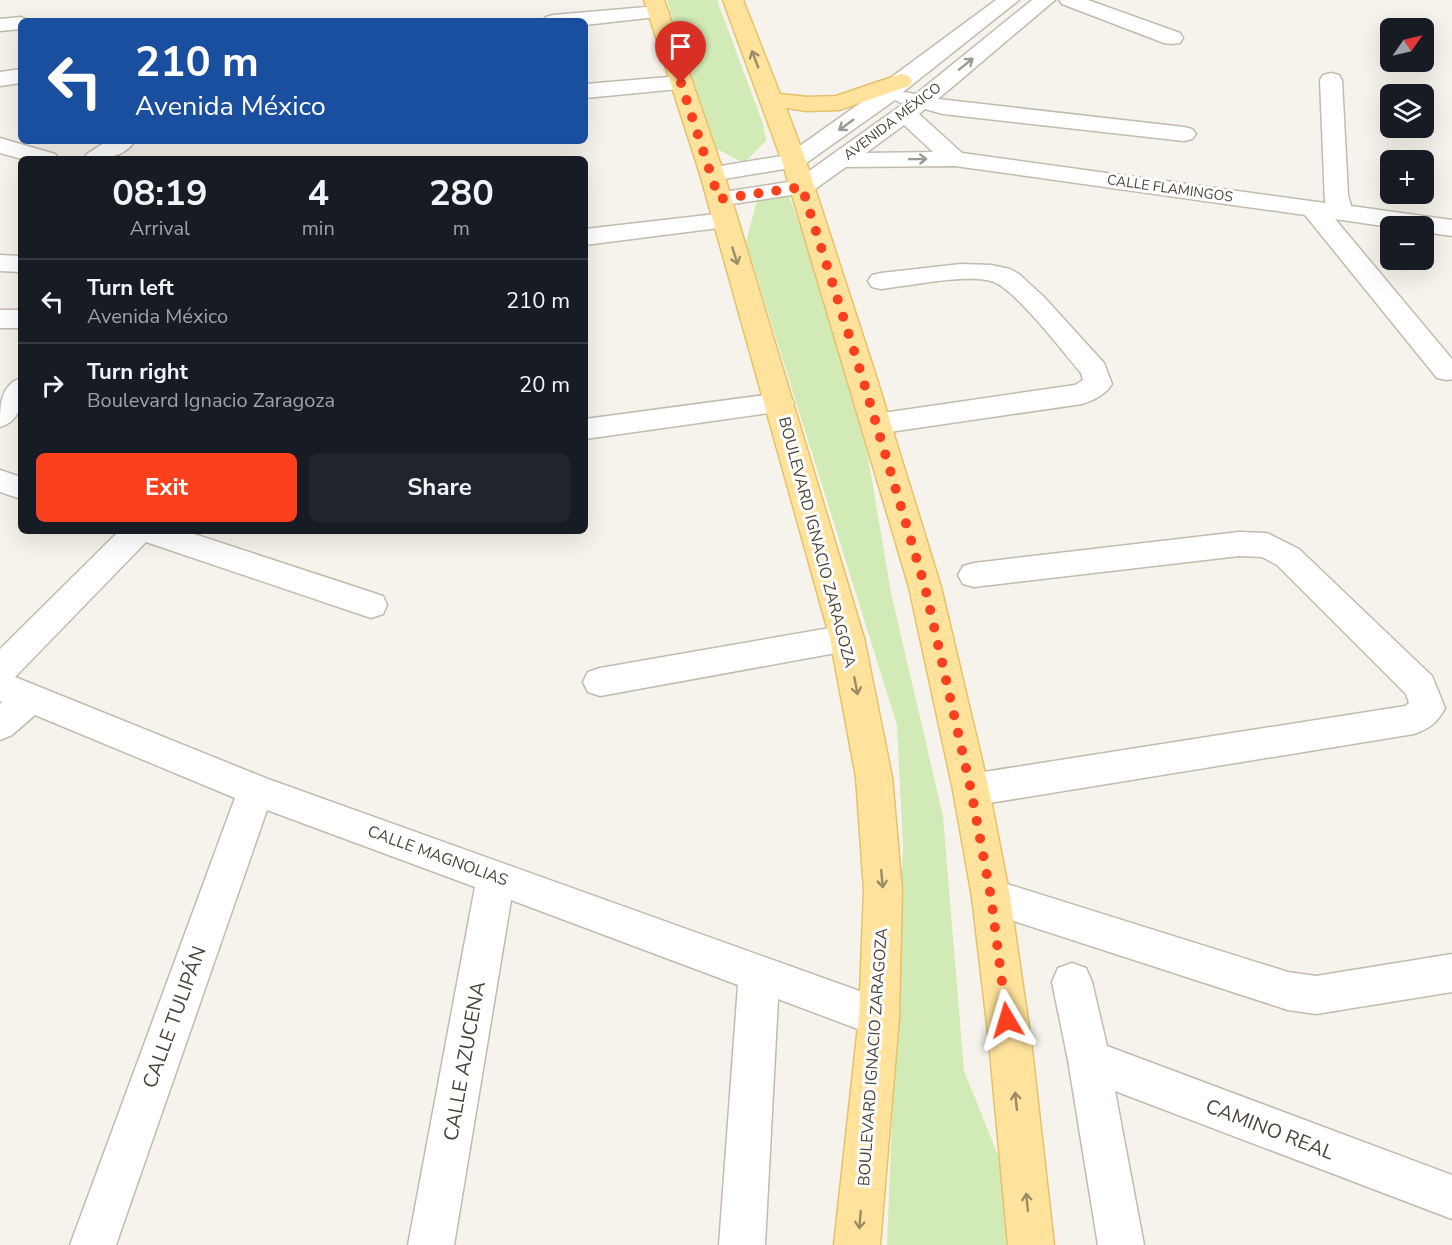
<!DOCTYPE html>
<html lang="en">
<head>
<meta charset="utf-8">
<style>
	body { margin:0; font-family:"Nunito Sans",sans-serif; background:#20242c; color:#f1f3f6; height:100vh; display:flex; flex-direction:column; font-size:22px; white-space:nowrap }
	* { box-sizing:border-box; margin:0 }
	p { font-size:20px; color:#9ea1a6 }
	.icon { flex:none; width:33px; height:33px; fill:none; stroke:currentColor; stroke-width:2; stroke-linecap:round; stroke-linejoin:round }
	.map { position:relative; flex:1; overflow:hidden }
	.panel { position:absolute; left:18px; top:156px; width:570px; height:378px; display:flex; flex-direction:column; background:#171b24; border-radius:9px; box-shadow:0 6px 24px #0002 }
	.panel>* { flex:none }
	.banner { position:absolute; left:18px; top:18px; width:570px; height:126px; border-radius:9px; box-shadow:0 6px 24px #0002; background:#1a4fa0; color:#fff; overflow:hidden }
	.needle { width:39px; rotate:56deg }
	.controls { position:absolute; left:1380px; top:18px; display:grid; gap:12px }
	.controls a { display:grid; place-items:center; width:54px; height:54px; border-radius:9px; background:#171b24; box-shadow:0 6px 24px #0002; font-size:30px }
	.pin { position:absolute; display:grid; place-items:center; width:51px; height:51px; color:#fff; margin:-62px -26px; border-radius:50% 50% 50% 0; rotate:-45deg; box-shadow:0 0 6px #0007 }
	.pin .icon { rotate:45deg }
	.me { position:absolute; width:66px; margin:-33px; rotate:353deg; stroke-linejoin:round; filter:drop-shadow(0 0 4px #0008) }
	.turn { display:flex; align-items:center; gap:21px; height:126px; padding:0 18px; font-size:27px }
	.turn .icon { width:78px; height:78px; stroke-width:2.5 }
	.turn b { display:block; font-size:42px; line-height:51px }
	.eta { display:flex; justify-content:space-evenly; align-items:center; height:102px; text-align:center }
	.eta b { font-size:36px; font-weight:700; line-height:42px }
	.button { display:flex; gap:12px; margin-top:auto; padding:12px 18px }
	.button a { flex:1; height:69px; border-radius:9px; background:#fc3f1d; color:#fff; font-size:24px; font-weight:700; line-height:69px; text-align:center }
	.button a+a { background:#20242c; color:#f1f3f6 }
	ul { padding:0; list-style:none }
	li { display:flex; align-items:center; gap:18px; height:84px; padding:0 18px; border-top:2px solid #363941 }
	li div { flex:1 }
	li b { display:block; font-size:22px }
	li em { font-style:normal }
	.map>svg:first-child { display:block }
	.green { fill:#d2eab5 }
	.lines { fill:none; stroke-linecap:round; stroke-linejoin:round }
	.minor-casing { stroke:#c2bbae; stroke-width:3 }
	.major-casing { stroke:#e6c16a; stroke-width:3 }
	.minor { fill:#fff; fill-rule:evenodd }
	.major { fill:#ffe39c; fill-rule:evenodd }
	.oneway { stroke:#9c8c66 }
	.oneway2 { stroke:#9c9892 }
	.route { stroke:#fc3f1d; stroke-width:10; stroke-dasharray:0 18 }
	.labels { text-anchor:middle; stroke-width:6; stroke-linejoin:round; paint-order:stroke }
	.far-street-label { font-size:14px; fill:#4b4439; stroke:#fff }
	.street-label { font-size:16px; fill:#4b4439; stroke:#fff }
	.near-street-label { font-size:20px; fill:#4b4439; stroke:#fff }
</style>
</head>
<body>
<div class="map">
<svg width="1452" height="1245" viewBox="0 0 1452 1245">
	<rect width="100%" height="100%" fill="#f6f3ec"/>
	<g class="green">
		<path d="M 667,0 L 717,0 L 763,124 L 766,141 L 744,163 L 715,148 L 704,121 Z"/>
		<path d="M 788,193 L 827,301 L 860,410 L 891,593 L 943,816 L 964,1071 L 1017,1202 L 1021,1245 L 887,1245 L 903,846 L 897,725 L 746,242 L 758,197 Z"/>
	</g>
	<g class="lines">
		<defs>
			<g id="minor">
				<path d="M 996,0 L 1019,0 L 903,92 L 916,94 L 1032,0 L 1055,0 L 938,99 L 1184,127 L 1192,129 L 1196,134 L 1192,139 L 1184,141 L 943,114 L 925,109 L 919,114 L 962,153 L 1325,203 L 1320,80 L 1323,75 L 1331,73 L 1339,75 L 1342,80 L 1348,195 L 1351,206 L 1452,220 L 1452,236 L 1424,232 L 1424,226 L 1390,227 L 1335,219 L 1452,359 L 1452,379 L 1447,380 L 1437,378 L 1305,215 L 955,166 L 846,167 L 811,192 L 719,206 L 710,204 L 707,199 L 710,194 L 795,181 L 903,104 L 895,100 L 802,166 L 712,181 L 703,179 L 700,174 L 703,169 L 787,155 L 880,89 L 893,76 ZM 904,125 L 933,152 L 866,153 Z"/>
				<path d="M 1059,0 L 1088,0 L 1180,33 L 1183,38 L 1180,43 L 1172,44 L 1164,43 L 1062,4 Z"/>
				<path d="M 658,6 L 665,8 L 669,12 L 665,16 L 585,25 L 585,21 L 542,21 L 546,17 L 553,15 Z"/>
				<path d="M 21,17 L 30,21 L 21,21 L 21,29 L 0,31 L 0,19 Z"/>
				<path d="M 21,69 L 21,83 L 0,86 L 0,72 Z"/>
				<path d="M 681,76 L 689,78 L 692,83 L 689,88 L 585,98 L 585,84 Z"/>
				<path d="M 0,138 L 55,154 L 59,159 L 22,159 L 0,153 Z"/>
				<path d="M 107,141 L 135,141 C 122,159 103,159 83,159 L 87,154 Z"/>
				<path d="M 725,213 L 734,216 L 738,221 L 734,226 L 585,245 L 585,229 Z"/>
				<path d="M 0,255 L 21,256 L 21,272 L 0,271 Z"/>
				<path d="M 961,264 L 991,265 L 1010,269 L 1019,274 L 1044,297 L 1104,363 L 1112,384 C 1105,395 1094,400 1082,404 L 876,434 L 866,431 L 861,424 L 866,417 L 876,414 L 1075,385 L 1083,380 L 1081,373 C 1064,353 1013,286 991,281 C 964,274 910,286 881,289 L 872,287 L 868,281 L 872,275 L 881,273 Z"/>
				<rect x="0" y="310" width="21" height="18"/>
				<path d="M 21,378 C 21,399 24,420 0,427 C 0,406 0,385 21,378 Z"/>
				<path d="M 780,393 L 790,396 L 794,403 L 790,410 L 585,439 L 585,419 Z"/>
				<path d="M 0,470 L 21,477 L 21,499 L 0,492 Z"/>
				<path d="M 119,531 L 185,531 L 383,596 L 387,605 L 383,614 L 371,618 L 146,542 L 15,677 L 268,779 L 893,1003 L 899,1017 L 893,1031 L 879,1037 L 778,999 L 765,1245 L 719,1245 L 738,985 L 511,900 L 454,1245 L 408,1245 L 475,887 L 267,810 L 116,1245 L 70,1245 L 235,798 L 35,715 L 12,735 L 0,740 L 0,704 L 2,702 L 0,701 L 0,649 Z"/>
				<path d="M 1239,532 L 1267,533 L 1299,549 L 1432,676 L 1445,708 C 1438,722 1429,729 1414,734 L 971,806 L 958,801 L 953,790 L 958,779 L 971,774 L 1405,706 L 1409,703 L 1406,694 L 1277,565 L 1262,557 L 1239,556 L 974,587 L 963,584 L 958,575 L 963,566 L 974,563 Z"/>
				<path d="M 847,625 L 859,629 L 864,638 L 859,647 L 847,651 L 600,696 L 588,692 L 583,682 L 588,672 L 600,668 Z"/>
				<path d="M 991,879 L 1288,972 L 1316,976 L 1452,954 L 1452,992 L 1316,1014 L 1288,1010 L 977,909 L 972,897 L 977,885 Z"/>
				<path d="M 1072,963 L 1086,968 L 1092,982 L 1107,1046 L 1452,1175 L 1452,1219 L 1115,1091 L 1144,1245 L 1098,1245 L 1068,1060 L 1052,982 L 1058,968 Z"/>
			</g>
			<g id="major">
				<path d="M 644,0 L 664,0 L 724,174 L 864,638 L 892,777 L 902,890 L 899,1017 L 880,1245 L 834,1245 L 859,1017 L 864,890 L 856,777 L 830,638 L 700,174 Z"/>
				<path d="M 723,0 L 743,0 L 780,94 L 807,97 L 836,96 L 901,74 L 909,76 L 912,81 L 909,86 L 839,110 L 807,111 L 786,108 L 806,161 L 875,373 L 941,587 L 989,790 L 1010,897 L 1031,1041 L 1054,1245 L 1008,1245 L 989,1041 L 972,897 L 953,790 L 909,587 L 782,161 Z"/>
			</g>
		</defs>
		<use href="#minor" class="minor-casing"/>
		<use href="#major" class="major-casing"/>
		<use href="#minor" class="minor"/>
		<use href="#major" class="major"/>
	</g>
	<defs><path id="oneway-shaft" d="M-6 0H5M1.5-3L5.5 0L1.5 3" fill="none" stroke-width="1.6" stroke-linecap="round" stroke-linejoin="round" transform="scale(1.5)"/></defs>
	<g class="oneway">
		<use href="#oneway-shaft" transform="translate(755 59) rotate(-111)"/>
		<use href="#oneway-shaft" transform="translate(735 256) rotate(73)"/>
		<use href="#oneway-shaft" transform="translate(856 686) rotate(79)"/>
		<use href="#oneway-shaft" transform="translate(882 879) rotate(85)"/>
		<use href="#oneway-shaft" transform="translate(1016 1101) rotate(-96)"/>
		<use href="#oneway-shaft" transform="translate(1027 1202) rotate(-96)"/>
		<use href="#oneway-shaft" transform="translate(860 1220) rotate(95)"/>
	</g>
	<g class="oneway2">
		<use href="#oneway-shaft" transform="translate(966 64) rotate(-39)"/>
		<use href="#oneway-shaft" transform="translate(846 125) rotate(144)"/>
		<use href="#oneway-shaft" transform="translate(918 159) rotate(-1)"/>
	</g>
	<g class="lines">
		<path class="route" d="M 681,83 L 719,199 L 802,187 L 861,373 L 925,587 L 971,790 L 991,897 L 1007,1020"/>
	</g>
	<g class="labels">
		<g class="far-street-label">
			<text transform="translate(892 121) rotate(-37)" y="5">AVENIDA MÉXICO</text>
			<text transform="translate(1170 188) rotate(8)" y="5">CALLE FLAMINGOS</text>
		</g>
		<g class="street-label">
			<text transform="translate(818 542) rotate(75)" y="6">BOULEVARD IGNACIO ZARAGOZA</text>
			<text transform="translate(438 855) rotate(20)" y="6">CALLE MAGNOLIAS</text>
			<text transform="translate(872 1057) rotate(-86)" y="6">BOULEVARD IGNACIO ZARAGOZA</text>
		</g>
		<g class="near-street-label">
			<text transform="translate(174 1017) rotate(-70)" y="7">CALLE TULIPÁN</text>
			<text transform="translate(464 1061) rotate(-80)" y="7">CALLE AZUCENA</text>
			<text transform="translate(1270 1129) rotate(21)" y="7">CAMINO REAL</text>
		</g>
	</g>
</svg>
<div class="controls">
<a><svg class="needle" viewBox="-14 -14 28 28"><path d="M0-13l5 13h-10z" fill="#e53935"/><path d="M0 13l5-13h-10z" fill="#9ea1a6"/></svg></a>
<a><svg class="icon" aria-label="layers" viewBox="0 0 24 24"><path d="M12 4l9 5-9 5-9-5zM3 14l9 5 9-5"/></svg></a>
<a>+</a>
<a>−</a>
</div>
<div class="pin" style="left:681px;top:83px;background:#d93025"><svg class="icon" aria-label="arrive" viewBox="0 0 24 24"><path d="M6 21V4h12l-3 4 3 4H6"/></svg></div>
<svg class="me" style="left:1007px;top:1020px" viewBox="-20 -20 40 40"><path d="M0-17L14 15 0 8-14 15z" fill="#fc3f1d" stroke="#fff" stroke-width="4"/></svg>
<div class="banner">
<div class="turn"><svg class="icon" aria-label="left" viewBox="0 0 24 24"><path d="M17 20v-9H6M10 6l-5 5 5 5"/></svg><div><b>210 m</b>Avenida México</div></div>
</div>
<section class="panel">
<div class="eta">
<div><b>08:19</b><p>Arrival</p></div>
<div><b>4</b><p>min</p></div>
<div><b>280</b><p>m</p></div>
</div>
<ul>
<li><svg class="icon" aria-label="left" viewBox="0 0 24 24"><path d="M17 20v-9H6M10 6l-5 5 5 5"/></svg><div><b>Turn left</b><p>Avenida México</p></div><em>210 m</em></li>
<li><svg class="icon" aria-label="right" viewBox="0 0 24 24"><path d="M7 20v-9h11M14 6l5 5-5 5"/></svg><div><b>Turn right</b><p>Boulevard Ignacio Zaragoza</p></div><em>20 m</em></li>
</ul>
<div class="button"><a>Exit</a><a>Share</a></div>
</section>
</div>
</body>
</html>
